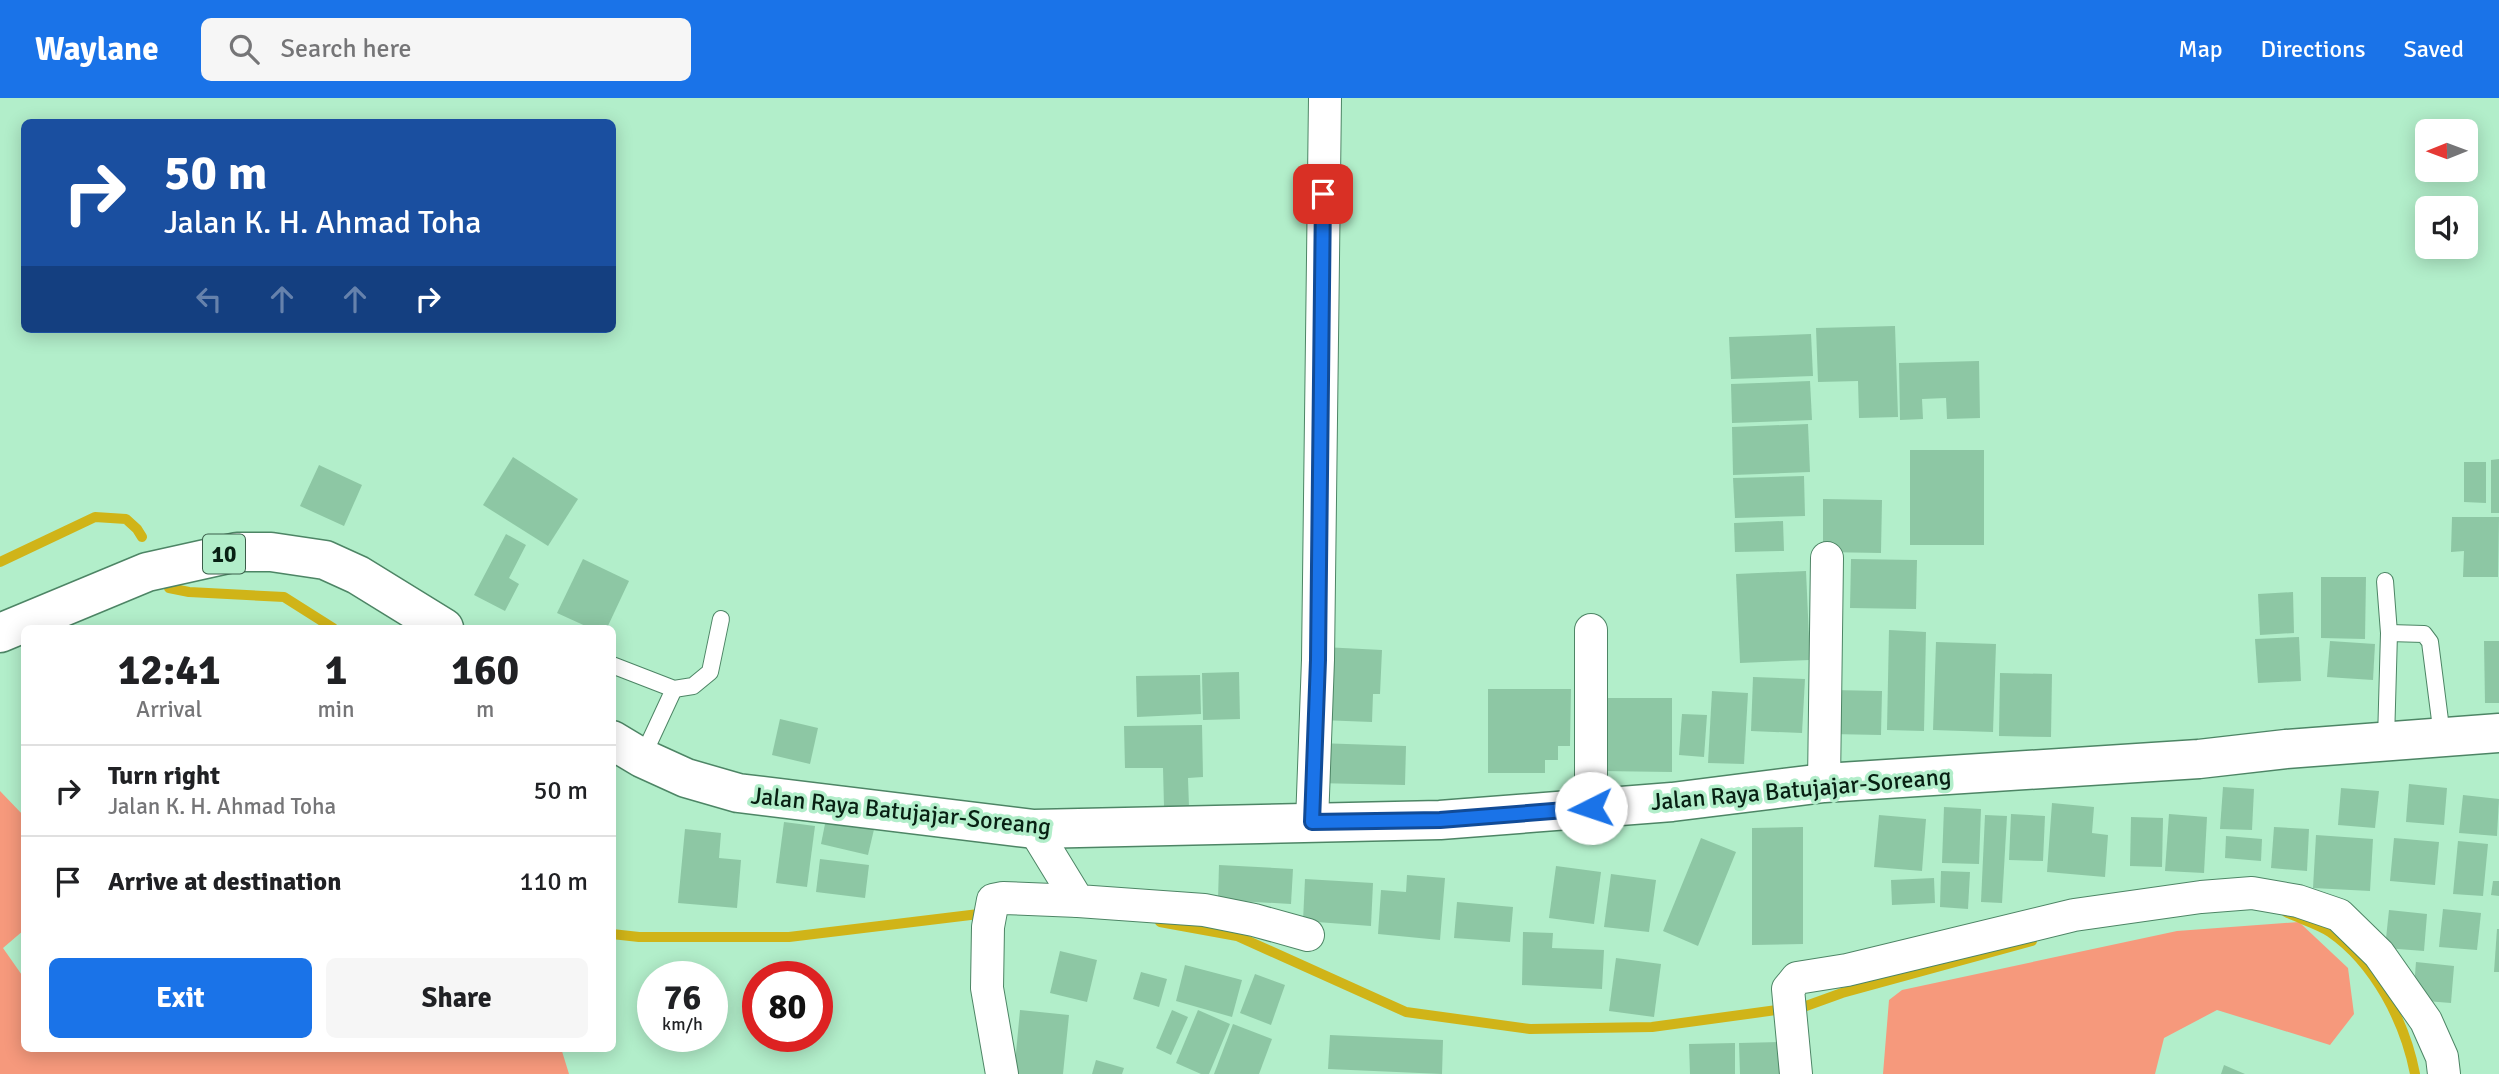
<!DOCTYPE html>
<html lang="en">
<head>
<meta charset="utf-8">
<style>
	body { margin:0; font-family:Signika,sans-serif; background:#f6f6f6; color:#202124; height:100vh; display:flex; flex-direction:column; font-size:26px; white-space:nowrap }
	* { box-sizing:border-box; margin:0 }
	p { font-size:23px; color:#757577 }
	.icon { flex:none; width:38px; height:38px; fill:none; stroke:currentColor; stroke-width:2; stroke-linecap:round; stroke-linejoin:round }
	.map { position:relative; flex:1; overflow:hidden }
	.drawer { position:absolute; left:21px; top:527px; width:595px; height:427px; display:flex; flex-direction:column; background:#fff; border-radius:10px; box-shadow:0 4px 18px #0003 }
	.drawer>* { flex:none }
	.hud { position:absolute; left:21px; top:21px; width:595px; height:214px; border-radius:10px; box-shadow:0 4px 18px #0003; background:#1a4fa0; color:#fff; overflow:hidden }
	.needle { width:46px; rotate:269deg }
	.fabs { position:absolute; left:2415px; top:21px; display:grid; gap:14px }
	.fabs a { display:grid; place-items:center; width:63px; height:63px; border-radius:10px; background:#fff; box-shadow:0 4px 18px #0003; font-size:35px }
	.speed { position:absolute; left:637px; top:863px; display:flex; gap:14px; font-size:35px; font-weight:700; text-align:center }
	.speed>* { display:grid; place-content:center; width:91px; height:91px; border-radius:50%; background:#fff; box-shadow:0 4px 18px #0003; line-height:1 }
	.speed small { font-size:18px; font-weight:400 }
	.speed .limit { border:10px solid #d22; background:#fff; color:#111 }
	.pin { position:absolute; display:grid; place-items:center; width:60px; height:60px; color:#fff; margin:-30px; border-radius:14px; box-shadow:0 4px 10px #0006 }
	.me { position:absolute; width:77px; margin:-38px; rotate:266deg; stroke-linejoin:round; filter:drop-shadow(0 0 5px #0008) }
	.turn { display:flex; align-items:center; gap:24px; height:147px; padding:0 28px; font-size:32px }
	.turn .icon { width:91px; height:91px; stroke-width:2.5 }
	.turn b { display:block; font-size:49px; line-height:60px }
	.lanes { display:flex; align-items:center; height:66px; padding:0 28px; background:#0003; justify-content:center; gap:35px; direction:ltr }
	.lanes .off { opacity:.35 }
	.eta { display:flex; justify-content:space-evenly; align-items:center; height:119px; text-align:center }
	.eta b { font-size:42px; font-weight:700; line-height:49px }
	.cta { display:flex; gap:14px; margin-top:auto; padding:14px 28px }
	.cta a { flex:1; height:80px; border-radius:10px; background:#1a73e8; color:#fff; font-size:28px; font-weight:700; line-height:80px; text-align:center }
	.cta a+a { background:#f6f6f6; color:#202124 }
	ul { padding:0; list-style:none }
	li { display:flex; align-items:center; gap:21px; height:91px; padding:0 28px; border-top:2px solid #e0e0e0 }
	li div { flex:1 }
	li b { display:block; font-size:26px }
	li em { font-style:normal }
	header { display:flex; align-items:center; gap:42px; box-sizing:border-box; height:98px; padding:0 35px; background:#1a73e8; color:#fff }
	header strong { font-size:33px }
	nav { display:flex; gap:38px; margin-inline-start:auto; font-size:24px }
	.search { width:490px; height:63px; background:#f6f6f6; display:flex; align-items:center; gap:18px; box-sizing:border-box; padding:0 24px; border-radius:10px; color:#757577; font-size:26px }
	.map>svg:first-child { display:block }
	.green { fill:#f6997c }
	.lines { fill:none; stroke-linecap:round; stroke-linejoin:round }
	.stream { stroke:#d0b418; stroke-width:10 }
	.building { fill:#8dc7a4 }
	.lane-casing { stroke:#4d8565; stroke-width:18 }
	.street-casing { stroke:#4d8565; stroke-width:34 }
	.highway-casing { stroke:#4d8565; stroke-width:41 }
	.lane { stroke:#fff; stroke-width:16 }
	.street { stroke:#fff; stroke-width:32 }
	.highway { stroke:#fff; stroke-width:38 }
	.route-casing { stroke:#114b97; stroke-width:18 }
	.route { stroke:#1a73e8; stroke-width:12 }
	.labels { text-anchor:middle; stroke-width:7; stroke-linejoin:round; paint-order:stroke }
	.shield { fill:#b2eeca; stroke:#3b5e4a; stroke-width:2 }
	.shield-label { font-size:23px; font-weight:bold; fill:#082013 }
	.street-label { font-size:24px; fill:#082013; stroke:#b2eeca }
</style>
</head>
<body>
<header>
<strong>Waylane</strong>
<div class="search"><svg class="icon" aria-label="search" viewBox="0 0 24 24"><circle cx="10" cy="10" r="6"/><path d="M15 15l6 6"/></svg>Search here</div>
<nav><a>Map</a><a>Directions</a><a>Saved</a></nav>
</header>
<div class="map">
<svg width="2499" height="976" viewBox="0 0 2499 976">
	<rect width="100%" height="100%" fill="#b2eeca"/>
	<g class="green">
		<path d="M 0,693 L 24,718 L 24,832 L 3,850 L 24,880 L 24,950 L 561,950 L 569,976 L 0,976 Z"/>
		<path d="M 2299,824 L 2348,870 L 2354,916 L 2330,947 L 2217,912 L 2164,940 L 2155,976 L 1883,976 L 1889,902 L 1902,892 L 2177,833 Z"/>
	</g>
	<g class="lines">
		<g class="stream">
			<path d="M 0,464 L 95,419 L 126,421 L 137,431 L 142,439"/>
			<path d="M 169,490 L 189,494 L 284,499 L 333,530"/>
			<path d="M 2286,814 C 2300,821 2318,826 2330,834 C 2375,865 2405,924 2415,976"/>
			<path d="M 1160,824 L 1237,838 L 1406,914 L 1530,931 L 1652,929 L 1806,908 L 1842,895 L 2032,843"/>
			<path d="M 612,836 L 639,839 L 789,839 L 987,815"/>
		</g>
	</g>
	<g class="building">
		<path d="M 1895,228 L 1898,319 L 1859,320 L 1858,283 L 1818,284 L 1816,230 Z"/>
		<path d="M 1811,236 L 1813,278 L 1731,281 L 1729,239 Z"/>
		<path d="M 1979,263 L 1980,320 L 1947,321 L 1946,300 L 1922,301 L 1923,321 L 1900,322 L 1899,265 Z"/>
		<path d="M 1810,283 L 1812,322 L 1732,325 L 1731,286 Z"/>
		<path d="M 1808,326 L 1810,374 L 1733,377 L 1732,329 Z"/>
		<rect x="1910" y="352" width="74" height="95"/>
		<path d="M 513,359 L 578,401 L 548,448 L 483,407 Z"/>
		<path d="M 2499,361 L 2499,415 L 2491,415 L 2491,362 Z"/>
		<path d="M 2464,364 L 2486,364 L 2486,405 L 2464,404 Z"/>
		<path d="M 319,367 L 362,387 L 344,428 L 300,408 Z"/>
		<path d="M 1804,378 L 1805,418 L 1735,420 L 1733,380 Z"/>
		<path d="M 1823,401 L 1882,402 L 1881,455 L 1823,454 Z"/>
		<path d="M 2452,419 L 2499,419 L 2498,479 L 2463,479 L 2464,453 L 2451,454 Z"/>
		<path d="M 1783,423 L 1784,453 L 1735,454 L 1734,425 Z"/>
		<path d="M 506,436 L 526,447 L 509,480 L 519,486 L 505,513 L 474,497 Z"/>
		<path d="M 583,461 L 629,483 L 607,530 L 590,530 L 557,515 Z"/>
		<path d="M 1851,461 L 1917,462 L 1916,511 L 1850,510 Z"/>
		<path d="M 1806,473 L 1810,562 L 1740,565 L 1736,476 Z"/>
		<path d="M 2321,479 L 2366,479 L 2365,541 L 2321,540 Z"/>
		<path d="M 2293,494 L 2294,535 L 2260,537 L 2258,496 Z"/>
		<path d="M 1889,532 L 1926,534 L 1924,633 L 1887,632 Z"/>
		<path d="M 2299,539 L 2301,583 L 2258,585 L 2255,541 Z"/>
		<path d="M 2330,543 L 2375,546 L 2373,582 L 2327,579 Z"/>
		<path d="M 2484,543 L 2499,543 L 2499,605 L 2485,605 Z"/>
		<path d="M 1936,544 L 1996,546 L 1993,634 L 1933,632 Z"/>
		<path d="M 1323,549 L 1382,552 L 1380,596 L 1373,596 L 1372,624 L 1320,622 Z"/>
		<path d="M 1239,574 L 1240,621 L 1203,622 L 1202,575 Z"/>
		<path d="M 2000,575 L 2052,576 L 2051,639 L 1999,638 Z"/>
		<path d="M 1200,577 L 1201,616 L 1137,619 L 1136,578 Z"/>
		<path d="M 1753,579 L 1805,581 L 1802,635 L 1751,633 Z"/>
		<path d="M 1488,591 L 1571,591 L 1570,648 L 1558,648 L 1558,662 L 1545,662 L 1545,675 L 1488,675 Z"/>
		<path d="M 1832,592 L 1882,593 L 1881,637 L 1831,636 Z"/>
		<path d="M 1712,593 L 1748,595 L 1744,666 L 1708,665 Z"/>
		<path d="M 1600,600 L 1672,600 L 1672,674 L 1600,673 Z"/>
		<path d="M 1682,616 L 1707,617 L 1704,659 L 1679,657 Z"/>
		<path d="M 780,621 L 818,630 L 810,666 L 772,657 Z"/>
		<path d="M 1202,627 L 1203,679 L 1188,680 L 1189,709 L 1164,709 L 1163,670 L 1125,670 L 1124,628 Z"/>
		<path d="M 1317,645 L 1406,648 L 1405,687 L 1315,685 Z"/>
		<path d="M 2409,686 L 2447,690 L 2444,727 L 2406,724 Z"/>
		<path d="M 2223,689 L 2254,691 L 2252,732 L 2220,731 Z"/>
		<path d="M 2341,690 L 2379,693 L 2375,730 L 2338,727 Z"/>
		<path d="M 2463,697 L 2499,701 L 2497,738 L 2459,735 Z"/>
		<path d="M 2052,705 L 2094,709 L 2092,735 L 2108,737 L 2105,779 L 2047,774 Z"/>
		<path d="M 1944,709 L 1981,711 L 1979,766 L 1942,765 Z"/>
		<path d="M 827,716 L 875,727 L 868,757 L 821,746 Z"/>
		<path d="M 2011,716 L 2045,718 L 2043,763 L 2009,762 Z"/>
		<path d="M 2169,716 L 2207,719 L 2204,775 L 2165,773 Z"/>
		<path d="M 1879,717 L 1926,721 L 1922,773 L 1874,769 Z"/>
		<path d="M 1985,717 L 2007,718 L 2002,805 L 1981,804 Z"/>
		<path d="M 2131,719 L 2163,720 L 2162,769 L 2130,768 Z"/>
		<path d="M 784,724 L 815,728 L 807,789 L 776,785 Z"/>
		<path d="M 1803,729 L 1803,846 L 1752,847 L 1752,730 Z"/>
		<path d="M 2274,729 L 2309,731 L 2307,773 L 2271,770 Z"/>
		<path d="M 685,731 L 721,735 L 719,760 L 741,762 L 737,810 L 678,805 Z"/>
		<path d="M 2316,737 L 2373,741 L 2370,793 L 2313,790 Z"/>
		<path d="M 2226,738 L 2262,741 L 2261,763 L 2225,760 Z"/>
		<path d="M 1701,740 L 1736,754 L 1698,848 L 1663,833 Z"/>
		<path d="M 2394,740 L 2439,744 L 2435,787 L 2390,783 Z"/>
		<path d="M 2458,743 L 2488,746 L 2483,798 L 2453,796 Z"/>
		<path d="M 820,761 L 869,767 L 865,800 L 816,794 Z"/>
		<path d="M 1219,767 L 1293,771 L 1291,806 L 1218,802 Z"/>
		<path d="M 1556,768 L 1601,774 L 1594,826 L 1549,820 Z"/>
		<path d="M 1941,773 L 1970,774 L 1968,811 L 1940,809 Z"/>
		<path d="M 1611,776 L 1656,782 L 1649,834 L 1604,829 Z"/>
		<path d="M 1407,777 L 1445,780 L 1440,842 L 1378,836 L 1381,792 L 1406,794 Z"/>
		<path d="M 1934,780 L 1935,805 L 1892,807 L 1891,782 Z"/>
		<path d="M 1305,781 L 1373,785 L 1371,828 L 1303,823 Z"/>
		<path d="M 2493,783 L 2499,783 L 2499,798 L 2491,797 Z"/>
		<path d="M 1457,804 L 1513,809 L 1510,844 L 1454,840 Z"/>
		<path d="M 2443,811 L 2481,815 L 2477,852 L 2439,849 Z"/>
		<path d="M 2389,812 L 2427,816 L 2424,853 L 2385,850 Z"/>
		<path d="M 2497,831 L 2499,831 L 2499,874 L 2494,874 Z"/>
		<path d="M 1523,834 L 1553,835 L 1552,850 L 1604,852 L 1602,891 L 1522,887 Z"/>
		<path d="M 1060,853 L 1097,862 L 1087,904 L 1050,895 Z"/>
		<path d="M 1616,860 L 1661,866 L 1654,919 L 1609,913 Z"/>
		<path d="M 2416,864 L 2454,868 L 2451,905 L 2413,902 Z"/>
		<path d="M 1185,867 L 1242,882 L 1232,919 L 1176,903 Z"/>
		<path d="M 1141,874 L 1167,881 L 1159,909 L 1133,901 Z"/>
		<path d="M 1255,876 L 1285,887 L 1271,927 L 1240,915 Z"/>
		<path d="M 1020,912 L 1069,917 L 1063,976 L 1014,976 Z"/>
		<path d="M 1172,912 L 1188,919 L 1171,957 L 1156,950 Z"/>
		<path d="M 1198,912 L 1230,926 L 1209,976 L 1201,976 L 1176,965 Z"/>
		<path d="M 1233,926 L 1272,941 L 1259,976 L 1214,976 Z"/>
		<path d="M 1330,937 L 1443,942 L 1442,976 L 1328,971 Z"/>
		<path d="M 1784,944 L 1785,976 L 1740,976 L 1739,945 Z"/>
		<path d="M 1735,945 L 1735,976 L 1690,976 L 1689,946 Z"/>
		<path d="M 1096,962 L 1124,970 L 1122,976 L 1092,976 Z"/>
		<path d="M 2224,967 L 2245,976 L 2221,976 Z"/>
	</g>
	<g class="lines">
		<defs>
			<g id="lane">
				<path d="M 2385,483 L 2389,535 L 2386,642"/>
				<path d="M 2389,535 L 2424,536 L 2430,544 L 2442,638"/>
				<path d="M 612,567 L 674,591 L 693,588 L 710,574 L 721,521"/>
				<path d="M 642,660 L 674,591"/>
			</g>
			<g id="street">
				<path d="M 1591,532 L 1591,710"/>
				<path d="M 1824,685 L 1827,460"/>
				<path d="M 1312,724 L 1318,562 L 1325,0"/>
				<path d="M 1034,731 L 1078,803 L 1204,812 L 1254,822 L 1308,837"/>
				<path d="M 1002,976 L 987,890 L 988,829 L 993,802 L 1003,800 L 1078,803"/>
				<path d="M 1796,976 L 1788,891 L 1797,880 L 1847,872 L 2074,817 L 2201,799 L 2252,795 L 2298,803 L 2339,817 L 2379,856 L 2426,923 L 2442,959 L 2444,976"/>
			</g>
			<g id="highway">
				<path d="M 0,535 L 147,474 L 237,454 L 271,454 L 325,462 L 358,477 L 444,530"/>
				<path d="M 612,642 L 642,660 L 686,680 L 738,695 L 1034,731 L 1440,722 L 1672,704 L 1824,685 L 2199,661 L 2286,651 L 2499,635"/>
			</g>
		</defs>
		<use href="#lane" class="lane-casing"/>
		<use href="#street" class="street-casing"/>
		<use href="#highway" class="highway-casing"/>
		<use href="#lane" class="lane"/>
		<use href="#street" class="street"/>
		<use href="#highway" class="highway"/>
	</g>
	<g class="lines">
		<defs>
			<path id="route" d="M 1323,96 L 1318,562 L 1312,724 L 1440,722 L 1591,710"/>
		</defs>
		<use href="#route" class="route-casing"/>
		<use href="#route" class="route"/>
	</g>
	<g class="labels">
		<rect class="shield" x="203" y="436.5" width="42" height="39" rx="5"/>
		<g class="shield-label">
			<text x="224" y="464">10</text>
		</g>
		<g class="street-label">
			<text transform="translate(1801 691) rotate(-5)" y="8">Jalan Raya Batujajar-Soreang</text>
			<text transform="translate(901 713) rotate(6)" y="8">Jalan Raya Batujajar-Soreang</text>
		</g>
	</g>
</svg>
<div class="fabs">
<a><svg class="needle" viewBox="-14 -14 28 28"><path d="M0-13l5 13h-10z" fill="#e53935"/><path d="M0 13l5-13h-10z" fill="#757577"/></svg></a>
<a><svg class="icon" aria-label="sound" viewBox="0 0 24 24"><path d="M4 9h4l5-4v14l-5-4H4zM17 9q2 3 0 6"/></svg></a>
</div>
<div class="speed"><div>76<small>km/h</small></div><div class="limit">80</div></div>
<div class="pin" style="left:1323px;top:96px;background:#d93025"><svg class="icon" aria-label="arrive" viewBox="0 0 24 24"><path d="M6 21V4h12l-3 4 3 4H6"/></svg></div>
<svg class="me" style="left:1591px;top:710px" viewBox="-20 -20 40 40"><circle r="19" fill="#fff"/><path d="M0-13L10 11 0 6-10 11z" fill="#1a73e8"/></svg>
<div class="hud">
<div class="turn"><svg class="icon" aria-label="right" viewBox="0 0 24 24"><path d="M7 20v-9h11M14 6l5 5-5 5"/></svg><div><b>50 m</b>Jalan K. H. Ahmad Toha</div></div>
<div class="lanes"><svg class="icon off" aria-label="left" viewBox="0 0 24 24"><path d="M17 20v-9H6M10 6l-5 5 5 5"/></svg><svg class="icon off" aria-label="ahead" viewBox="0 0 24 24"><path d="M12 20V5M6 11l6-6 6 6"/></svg><svg class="icon off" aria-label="ahead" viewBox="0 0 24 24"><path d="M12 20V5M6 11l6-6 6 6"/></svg><svg class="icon" aria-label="right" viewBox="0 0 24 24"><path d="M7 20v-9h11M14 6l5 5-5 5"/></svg></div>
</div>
<section class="drawer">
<div class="eta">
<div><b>12:41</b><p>Arrival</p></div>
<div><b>1</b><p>min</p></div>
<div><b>160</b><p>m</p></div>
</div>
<ul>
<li><svg class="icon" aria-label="right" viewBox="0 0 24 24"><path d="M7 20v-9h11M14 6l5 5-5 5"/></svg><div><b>Turn right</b><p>Jalan K. H. Ahmad Toha</p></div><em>50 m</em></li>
<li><svg class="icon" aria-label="arrive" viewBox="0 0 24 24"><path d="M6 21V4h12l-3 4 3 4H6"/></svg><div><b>Arrive at destination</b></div><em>110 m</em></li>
</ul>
<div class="cta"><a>Exit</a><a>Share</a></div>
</section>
</div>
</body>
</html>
